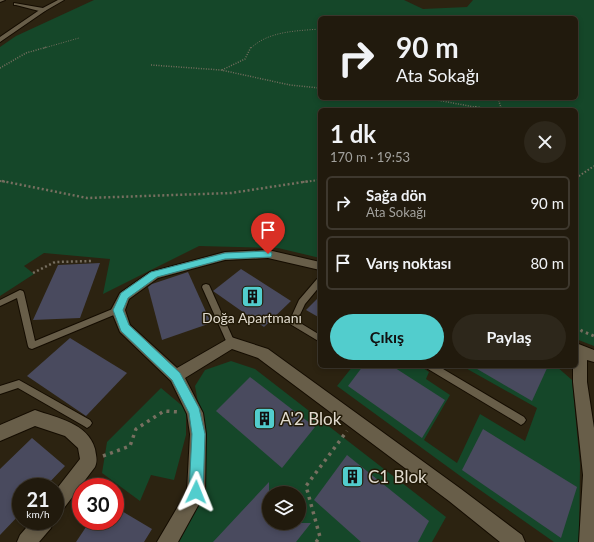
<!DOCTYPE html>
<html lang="tr">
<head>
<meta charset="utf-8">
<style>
	body { margin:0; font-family:Lato,sans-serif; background:#2d271b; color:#f1f3f6; height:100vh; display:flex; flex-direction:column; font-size:15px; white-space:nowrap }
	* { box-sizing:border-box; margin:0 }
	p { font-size:13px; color:#a2a19d }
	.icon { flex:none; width:22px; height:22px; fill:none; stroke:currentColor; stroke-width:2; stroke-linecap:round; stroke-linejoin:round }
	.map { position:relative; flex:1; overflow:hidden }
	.drawer { position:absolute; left:318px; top:108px; width:260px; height:260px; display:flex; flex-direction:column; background:#211a0d; border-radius:6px; box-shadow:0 2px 6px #0003,0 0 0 1px #3e382e }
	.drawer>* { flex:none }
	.top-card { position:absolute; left:318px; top:16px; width:260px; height:84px; border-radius:6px; box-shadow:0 2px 6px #0003,0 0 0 1px #3e382e; background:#211a0d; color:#f1f3f6; overflow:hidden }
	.fabs { position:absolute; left:262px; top:486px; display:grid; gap:8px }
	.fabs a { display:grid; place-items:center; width:44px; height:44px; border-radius:50%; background:#211a0d; box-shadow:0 2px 6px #0003,0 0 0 1px #3e382e; font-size:20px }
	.speed { position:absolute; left:12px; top:478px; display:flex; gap:8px; font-size:20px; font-weight:700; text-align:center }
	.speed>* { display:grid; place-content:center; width:52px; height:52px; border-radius:50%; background:#211a0d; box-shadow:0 2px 6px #0003,0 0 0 1px #3e382e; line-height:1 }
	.speed small { font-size:10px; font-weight:400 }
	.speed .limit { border:6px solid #d22; background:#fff; color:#111 }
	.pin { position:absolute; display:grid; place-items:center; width:34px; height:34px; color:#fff; margin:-41px -17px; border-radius:50% 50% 50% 0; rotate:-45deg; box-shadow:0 0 4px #0007 }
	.pin .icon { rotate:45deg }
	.me { position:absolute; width:44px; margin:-22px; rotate:2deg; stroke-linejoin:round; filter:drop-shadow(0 0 3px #0008) }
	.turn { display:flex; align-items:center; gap:14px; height:84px; padding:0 12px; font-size:18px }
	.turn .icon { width:52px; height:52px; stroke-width:2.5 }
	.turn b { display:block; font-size:28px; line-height:34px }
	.round { display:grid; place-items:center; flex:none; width:42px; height:42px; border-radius:21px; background:#2d271b }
	.overview { display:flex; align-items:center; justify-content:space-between; height:68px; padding:0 12px }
	h1 { font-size:24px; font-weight:700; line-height:30px }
	.cta { display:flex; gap:8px; margin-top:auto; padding:8px 12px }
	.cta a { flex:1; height:46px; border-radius:24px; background:#52cdcd; color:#111; font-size:16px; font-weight:700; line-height:46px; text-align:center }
	.cta a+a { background:#2d271b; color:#f1f3f6 }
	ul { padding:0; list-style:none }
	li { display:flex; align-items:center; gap:12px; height:54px; margin:0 8px 6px; padding:0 4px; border:2px solid #3e382e; border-radius:6px }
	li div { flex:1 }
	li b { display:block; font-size:15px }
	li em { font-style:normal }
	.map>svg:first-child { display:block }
	.green { fill:#154729; fill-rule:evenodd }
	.building { fill:#494a5e }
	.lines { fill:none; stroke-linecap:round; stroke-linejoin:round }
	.lane-casing { stroke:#140c00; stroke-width:2 }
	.street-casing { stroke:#140c00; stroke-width:2 }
	.secondary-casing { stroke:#140c00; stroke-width:2 }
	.path-far5 { stroke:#776f60; stroke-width:1; stroke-dasharray:1 1.5; stroke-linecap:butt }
	.path-far4 { stroke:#776f60; stroke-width:1.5; stroke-dasharray:1 1.5; stroke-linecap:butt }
	.path-far3 { stroke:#776f60; stroke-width:2; stroke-dasharray:1.5 2; stroke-linecap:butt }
	.path-far2 { stroke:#776f60; stroke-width:2.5; stroke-dasharray:2 2.5; stroke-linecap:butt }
	.path-far1 { stroke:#776f60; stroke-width:3; stroke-dasharray:2.5 3.5; stroke-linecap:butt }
	.path { stroke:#776f60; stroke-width:3.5; stroke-dasharray:3 4.5; stroke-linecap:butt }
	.lane { fill:#685e49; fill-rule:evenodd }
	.street { fill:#685e49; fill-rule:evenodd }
	.secondary { fill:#685e49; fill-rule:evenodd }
	.route { fill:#52cdcd; stroke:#358585 }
	.labels { text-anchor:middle; stroke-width:3; stroke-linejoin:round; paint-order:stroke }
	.poi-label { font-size:14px; fill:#e0dace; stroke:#221a07 }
	.near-poi-label { font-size:17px; fill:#e0dace; stroke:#221a07; text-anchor:start }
</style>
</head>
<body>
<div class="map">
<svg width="594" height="542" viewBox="0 0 594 542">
	<rect width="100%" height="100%" fill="#2c2311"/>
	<g class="green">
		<path d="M 94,0 L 404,0 L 423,9 L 467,7 L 473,0 L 594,0 L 594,346 L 576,339 L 576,110 L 320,110 L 320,258 L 278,248 L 199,246 L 103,294 L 110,259 L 44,253 L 24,266 L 34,274 L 0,296 L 0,47 L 16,36 ZM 320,18 L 576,18 L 576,98 L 320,98 Z"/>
		<path d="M 231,361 L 255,369 L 446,517 L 432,542 L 175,542 L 205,488 L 202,425 L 195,386 L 205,370 ZM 269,493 L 299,493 L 299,523 L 269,523 Z"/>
		<path d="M 353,366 L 420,366 L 429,372 L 426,379 L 450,395 L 424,440 L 457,463 L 480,414 L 525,441 L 537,408 L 462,366 L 556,366 L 572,380 L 580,464 L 579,542 L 554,542 L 463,478 L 337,386 Z"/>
		<path d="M 161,388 L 186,409 L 186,435 L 174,480 L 151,475 L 140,501 L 102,473 L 107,442 Z"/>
	</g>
	<g class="building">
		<path d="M 100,263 L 80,318 L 33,320 L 58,265 Z"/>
		<path d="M 241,269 L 291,301 L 264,327 L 213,291 Z"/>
		<path d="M 188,272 L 211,323 L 162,340 L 148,287 L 152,284 Z"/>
		<path d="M 320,296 L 320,318 L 306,310 Z"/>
		<path d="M 70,338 L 127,373 L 86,416 L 27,376 Z"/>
		<path d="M 363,366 L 392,366 L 445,400 L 422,438 L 348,386 Z"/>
		<path d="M 472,366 L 548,366 L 532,401 Z"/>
		<path d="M 250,377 L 315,427 L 282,468 L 216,411 Z"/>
		<path d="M 483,429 L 577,487 L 561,538 L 462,470 Z"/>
		<path d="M 32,438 L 65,466 L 45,487 L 21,487 L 21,513 L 0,535 L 0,469 Z"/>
		<path d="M 347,455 L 429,521 L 418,542 L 361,542 L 314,500 Z"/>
		<path d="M 269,482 L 269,523 L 311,523 L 296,542 L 213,542 Z"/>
		<path d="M 115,507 L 152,529 L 144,542 L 76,542 L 90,521 L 115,521 Z"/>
	</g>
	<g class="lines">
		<defs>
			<g id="lane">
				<path d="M 320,278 L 320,286 L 305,304 L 297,321 L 320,335 L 320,342 L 290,324 L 289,322 L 299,300 L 317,279 Z"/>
				<path d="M 206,284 L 209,285 L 210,287 L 235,343 L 234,345 L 231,346 L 228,345 L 227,343 L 202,287 L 203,285 Z"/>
				<path d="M 20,290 L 23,291 L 24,293 L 35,341 L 115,308 L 118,307 L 121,308 L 122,310 L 121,312 L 32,349 L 29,348 L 28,346 L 17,298 L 0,306 L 0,300 Z"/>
				<path d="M 427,366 L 438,366 L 524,417 L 526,420 L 524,423 L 521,425 L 518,423 L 428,369 Z"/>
				<path d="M 19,380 L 90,420 L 92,423 L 90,426 L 87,428 L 84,426 L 18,388 L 0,394 L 0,386 Z"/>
			</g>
			<g id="street">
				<path d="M 0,0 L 5,0 L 0,2 Z"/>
				<path d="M 14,3 L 43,8 L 46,10 L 43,12 L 16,5 L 14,5 Z"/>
				<path d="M 268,250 L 320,262 L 320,270 L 268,258 L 225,260 L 158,278 L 129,299 L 125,310 L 130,325 L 177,368 L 231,337 L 268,349 L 461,489 L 522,535 L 525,542 L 500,542 L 449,501 L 258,358 L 232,349 L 185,378 L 203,413 L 206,434 L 205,493 L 178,542 L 157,542 L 187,491 L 190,434 L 187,414 L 171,381 L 120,332 L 111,310 L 120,293 L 150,272 L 225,252 Z"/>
				<path d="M 576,343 L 594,350 L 594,362 L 587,360 L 587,382 L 594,428 L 594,542 L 579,542 L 583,475 L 573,382 L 573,366 L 576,366 Z"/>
				<path d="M 35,410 C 57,418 88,423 95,449 C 96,456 98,460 95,467 L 61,512 L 55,515 L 55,491 L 80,459 L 78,448 L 65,436 L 35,426 L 0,441 L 0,425 Z"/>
				<path d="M 32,521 L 53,521 L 51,528 L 39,542 L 17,542 L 20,535 Z"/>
			</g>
			<path id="secondary" d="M 58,0 L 64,0 L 45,11 L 0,42 L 0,37 L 41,9 Z"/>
		</defs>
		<use href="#lane" class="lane-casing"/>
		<use href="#street" class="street-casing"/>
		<use href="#secondary" class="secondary-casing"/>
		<g class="path-far5">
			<path d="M 44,48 L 79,38"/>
			<path d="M 251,48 C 269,31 296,31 320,29"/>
		</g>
		<g class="path-far4">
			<path d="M 151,65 L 221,70 L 290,85 L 320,88"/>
			<path d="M 0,68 L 26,53 L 47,47"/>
			<path d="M 222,70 L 245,59 L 251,47"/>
			<path d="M 426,98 L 480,108"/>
			<path d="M 498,98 L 501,108"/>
		</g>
		<g class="path-far3">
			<path d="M 475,107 L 494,110"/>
			<path d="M 501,107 L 502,110"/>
			<path d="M 576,178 L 594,166"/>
			<path d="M 0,181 L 7,182"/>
			<path d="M 303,182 L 320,180"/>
		</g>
		<g class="path-far2">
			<path d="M 2,181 L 87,198 L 231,193 L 310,181"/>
			<path d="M 33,273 L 55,262 L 92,261"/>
		</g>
		<path class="path-far1" d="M 576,326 L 582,331 L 594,336"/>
		<g class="path">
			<path d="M 103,456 L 130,446 L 136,429 L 164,411 L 179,412"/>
			<path d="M 316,542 L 320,537 L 306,486 L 347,431"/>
		</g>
		<use href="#lane" class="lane"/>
		<use href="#street" class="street"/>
		<use href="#secondary" class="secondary"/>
	</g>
	<path class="route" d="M 268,251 L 271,252 L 272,254 L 271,257 L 225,259 L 157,277 L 128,298 L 123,310 L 129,325 L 180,373 L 199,408 L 205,434 L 203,492 L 201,497 L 196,499 L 191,497 L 189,492 L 192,434 L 189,413 L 172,380 L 121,331 L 113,310 L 121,293 L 151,272 L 225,253 Z"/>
	<defs>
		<symbol id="building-square" viewBox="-11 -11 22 22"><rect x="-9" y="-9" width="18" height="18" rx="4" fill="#52cdcd" stroke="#221a07"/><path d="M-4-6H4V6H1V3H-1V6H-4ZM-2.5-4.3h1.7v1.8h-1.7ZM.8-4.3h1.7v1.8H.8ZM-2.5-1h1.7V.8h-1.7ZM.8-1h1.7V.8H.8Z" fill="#111"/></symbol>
	</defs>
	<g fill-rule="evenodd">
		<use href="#building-square" x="240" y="284" width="25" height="25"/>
		<use href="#building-square" x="252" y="406" width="25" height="25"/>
		<use href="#building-square" x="340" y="464" width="25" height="25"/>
	</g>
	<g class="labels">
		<g class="poi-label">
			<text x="252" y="323">Doğa Apartmanı</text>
		</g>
		<g class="near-poi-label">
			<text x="280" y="425">A'2 Blok</text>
			<text x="368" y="483">C1 Blok</text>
		</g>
	</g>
</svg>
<div class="fabs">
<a><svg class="icon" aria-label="layers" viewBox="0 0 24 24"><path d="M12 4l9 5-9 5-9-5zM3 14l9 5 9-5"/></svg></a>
</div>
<div class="speed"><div>21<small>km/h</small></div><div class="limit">30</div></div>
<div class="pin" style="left:268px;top:254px;background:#d93025"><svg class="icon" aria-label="arrive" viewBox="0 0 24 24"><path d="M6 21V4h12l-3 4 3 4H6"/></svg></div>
<svg class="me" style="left:196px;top:492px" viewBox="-20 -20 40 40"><path d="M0-17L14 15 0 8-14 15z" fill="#52cdcd" stroke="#fff" stroke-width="4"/></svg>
<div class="top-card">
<div class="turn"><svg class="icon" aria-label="right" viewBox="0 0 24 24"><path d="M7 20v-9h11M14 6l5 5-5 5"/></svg><div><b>90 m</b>Ata Sokağı</div></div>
</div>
<section class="drawer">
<div class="overview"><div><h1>1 dk</h1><p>170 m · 19:53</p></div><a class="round"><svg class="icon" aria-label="close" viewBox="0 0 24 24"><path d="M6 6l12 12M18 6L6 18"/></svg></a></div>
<ul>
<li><svg class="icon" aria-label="right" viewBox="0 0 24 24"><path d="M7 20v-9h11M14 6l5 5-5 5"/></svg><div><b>Sağa dön</b><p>Ata Sokağı</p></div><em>90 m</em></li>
<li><svg class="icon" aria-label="arrive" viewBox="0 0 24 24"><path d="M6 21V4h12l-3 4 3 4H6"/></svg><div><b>Varış noktası</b></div><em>80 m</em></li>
</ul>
<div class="cta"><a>Çıkış</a><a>Paylaş</a></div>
</section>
</div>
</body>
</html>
